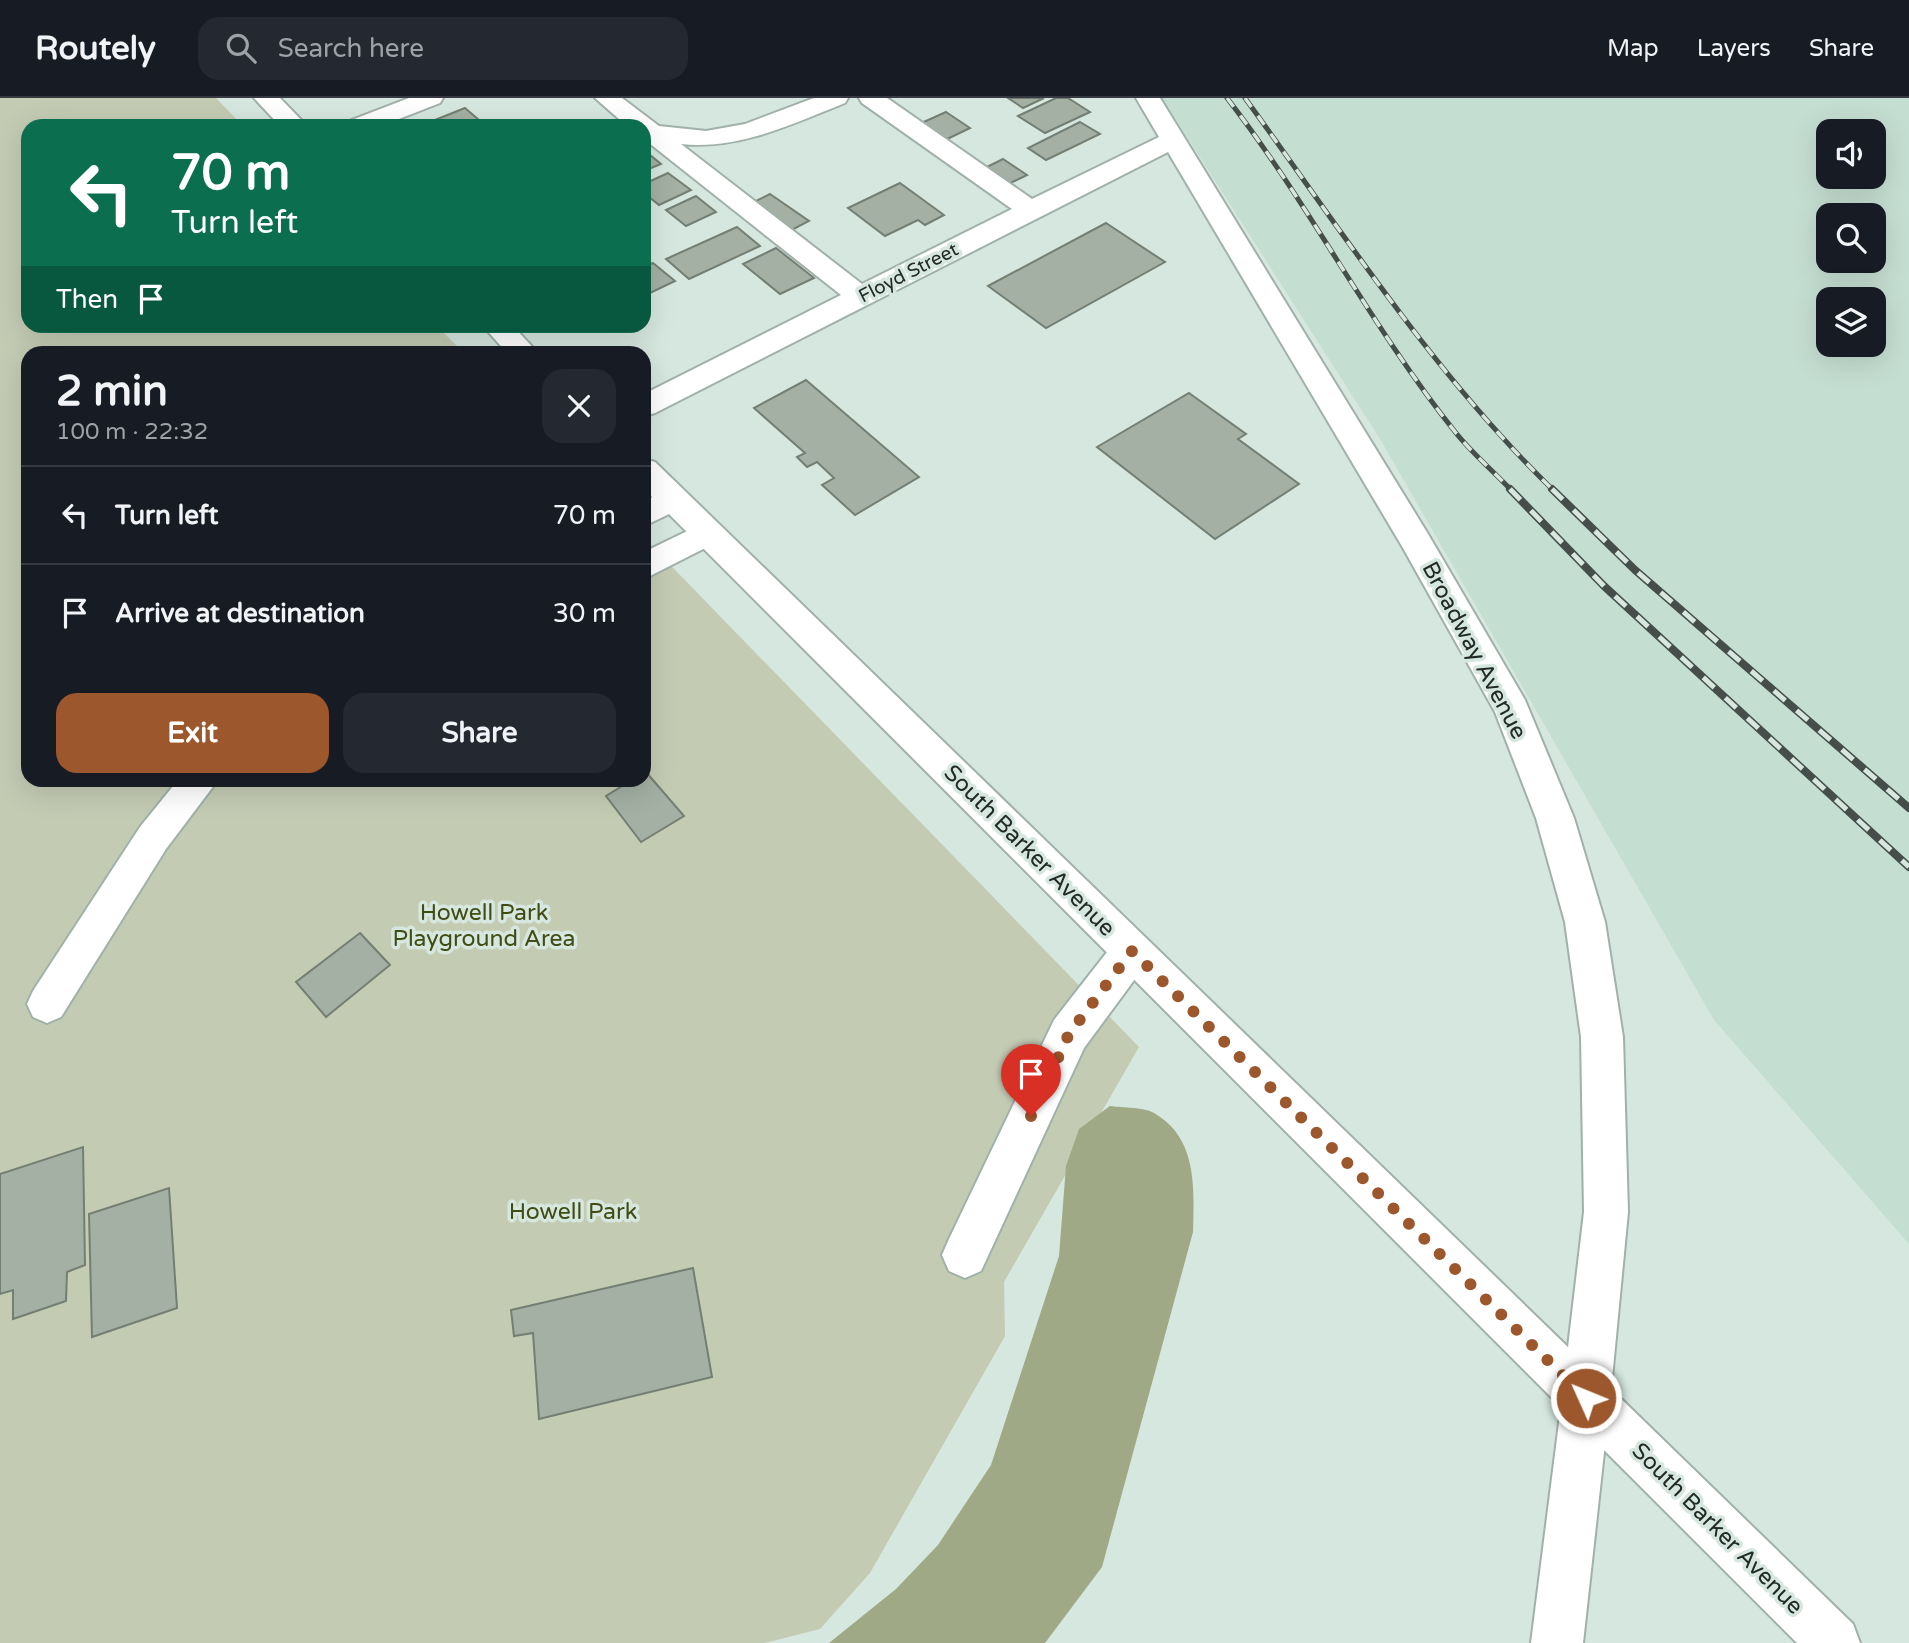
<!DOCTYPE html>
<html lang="en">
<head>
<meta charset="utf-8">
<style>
	body { margin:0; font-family:"Varela Round",sans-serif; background:#242831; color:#f1f3f6; height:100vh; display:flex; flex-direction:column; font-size:26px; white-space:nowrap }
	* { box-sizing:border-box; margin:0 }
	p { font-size:23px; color:#9ea1a6 }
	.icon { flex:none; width:38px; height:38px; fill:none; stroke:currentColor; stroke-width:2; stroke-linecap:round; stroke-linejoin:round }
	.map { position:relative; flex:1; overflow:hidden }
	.sheet { position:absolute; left:21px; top:248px; width:630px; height:441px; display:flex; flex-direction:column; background:#171b24; border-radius:21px; box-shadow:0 7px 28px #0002 }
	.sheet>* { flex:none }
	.top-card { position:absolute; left:21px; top:21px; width:630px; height:214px; border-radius:21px; box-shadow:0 7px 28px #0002; background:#0b6e4f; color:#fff; overflow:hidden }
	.buttons { position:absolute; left:1816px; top:21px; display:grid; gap:14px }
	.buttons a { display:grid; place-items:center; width:70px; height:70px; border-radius:14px; background:#171b24; box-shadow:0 7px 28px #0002; font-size:35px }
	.pin { position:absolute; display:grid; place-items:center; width:60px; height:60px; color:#fff; margin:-72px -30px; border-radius:50% 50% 50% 0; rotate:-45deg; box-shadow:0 0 7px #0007 }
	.pin .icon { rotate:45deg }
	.me { position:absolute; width:77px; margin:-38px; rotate:314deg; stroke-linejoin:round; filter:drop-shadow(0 0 5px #0008) }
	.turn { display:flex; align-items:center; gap:24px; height:147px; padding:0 35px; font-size:32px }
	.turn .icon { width:91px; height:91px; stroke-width:2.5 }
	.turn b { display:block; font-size:49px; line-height:60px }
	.then { display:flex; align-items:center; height:66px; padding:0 35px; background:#0003; gap:14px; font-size:26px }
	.round { display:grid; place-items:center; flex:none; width:74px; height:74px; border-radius:21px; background:#242831 }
	.head { display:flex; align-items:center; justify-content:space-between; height:119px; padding:0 35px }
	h1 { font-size:42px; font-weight:800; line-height:52px }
	.button { display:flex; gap:14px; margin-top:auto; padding:14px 35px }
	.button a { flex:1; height:80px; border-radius:21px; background:#9c572c; color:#fff; font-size:28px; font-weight:800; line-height:80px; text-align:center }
	.button a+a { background:#242831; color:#f1f3f6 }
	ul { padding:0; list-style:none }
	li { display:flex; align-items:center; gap:21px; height:98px; padding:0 35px; border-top:2px solid #363941 }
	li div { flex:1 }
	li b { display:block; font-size:26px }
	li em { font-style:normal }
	header { display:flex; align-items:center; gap:42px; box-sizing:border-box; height:98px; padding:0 35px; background:#171b24; border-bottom:2px solid #363941 }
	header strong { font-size:33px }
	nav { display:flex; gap:38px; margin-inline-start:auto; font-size:24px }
	.search { width:490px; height:63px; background:#242831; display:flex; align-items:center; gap:18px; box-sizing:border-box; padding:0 24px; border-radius:21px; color:#9ea1a6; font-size:26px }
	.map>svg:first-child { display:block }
	.built { fill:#c5ded2; fill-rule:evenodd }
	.green { fill:#c4cbb3 }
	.forest { fill:#9fa985 }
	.building { fill:#a4b0a3; stroke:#747f73; stroke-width:2 }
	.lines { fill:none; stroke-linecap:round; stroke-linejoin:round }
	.minor-casing { stroke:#a0b1a9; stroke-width:4 }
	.major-casing { stroke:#a0b1a9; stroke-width:4 }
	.minor { fill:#fff; fill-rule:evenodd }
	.major { fill:#fff; fill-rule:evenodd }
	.rail-far1-casing { stroke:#454e4a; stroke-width:5 }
	.rail-casing { stroke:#454e4a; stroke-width:8 }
	.rail-far1 { stroke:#d6e7df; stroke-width:3.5; stroke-dasharray:11; stroke-linecap:butt }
	.rail { stroke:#d6e7df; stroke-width:5; stroke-dasharray:15; stroke-linecap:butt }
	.route { stroke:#9c572c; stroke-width:12; stroke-dasharray:0 21.6 }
	.labels { text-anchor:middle; stroke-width:7; stroke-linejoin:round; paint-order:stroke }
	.far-street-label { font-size:19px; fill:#222926; stroke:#d6e7df }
	.street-label { font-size:23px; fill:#222926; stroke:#d6e7df }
	.park-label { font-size:23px; fill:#414c12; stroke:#d6e7df }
</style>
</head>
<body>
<header>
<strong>Routely</strong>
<div class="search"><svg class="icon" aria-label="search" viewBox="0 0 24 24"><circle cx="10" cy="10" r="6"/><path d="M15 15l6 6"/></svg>Search here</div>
<nav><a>Map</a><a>Layers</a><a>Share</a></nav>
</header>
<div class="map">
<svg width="1909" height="1545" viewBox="0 0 1909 1545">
	<rect width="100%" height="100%" fill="#d6e7df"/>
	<path class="built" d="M 1162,0 L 1909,0 L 1909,1146 L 1714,922 L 1380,341 ZM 1829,33 L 1874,33 L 1874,79 L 1829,79 ZM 1829,117 L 1874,117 L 1874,163 L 1829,163 ZM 1829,201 L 1874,201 L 1874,247 L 1829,247 Z"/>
	<path class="green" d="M 0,0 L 216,0 L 243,28 L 28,28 L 28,228 L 437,228 L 464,255 L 28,256 L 28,682 L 644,682 L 644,440 L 1139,949 L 1004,1184 L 1005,1238 L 870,1475 L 820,1531 L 765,1545 L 0,1545 Z"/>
	<path class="forest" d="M 1110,1008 C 1123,1010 1144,1009 1154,1015 C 1198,1040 1194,1091 1193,1134 L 1102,1469 L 1045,1545 L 829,1545 L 896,1491 L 938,1447 L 991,1367 L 1059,1158 L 1066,1068 L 1079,1031 Z"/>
	<g class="building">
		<path d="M 1008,0 L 1044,0 L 1023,10 Z"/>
		<path d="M 1056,0 L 1068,0 L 1090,14 L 1045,35 L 1018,18 Z"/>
		<path d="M 465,10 L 486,28 L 420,28 Z"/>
		<path d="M 946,14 L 970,30 L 941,44 L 917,27 Z"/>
		<path d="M 1080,24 L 1100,36 L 1046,62 L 1028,50 Z"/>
		<path d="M 644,52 L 661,66 L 644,73 Z"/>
		<path d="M 1003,61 L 1027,77 L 1002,89 L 979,73 Z"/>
		<path d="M 668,75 L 691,92 L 659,107 L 644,95 L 644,86 Z"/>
		<path d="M 900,85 L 944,117 L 925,127 L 918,122 L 885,138 L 848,110 Z"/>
		<path d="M 770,96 L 809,123 L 786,135 L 748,107 Z"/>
		<path d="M 696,98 L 716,114 L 686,128 L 666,112 Z"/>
		<path d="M 1106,125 L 1165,164 L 1046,230 L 988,188 Z"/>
		<path d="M 737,129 L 760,148 L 689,181 L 666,161 Z"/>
		<path d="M 776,150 L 814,180 L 780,196 L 743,166 Z"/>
		<path d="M 653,165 L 675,183 L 644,198 L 644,169 Z"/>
		<path d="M 806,282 L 919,379 L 855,417 L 822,387 L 834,380 L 817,364 L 807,369 L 797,359 L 805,355 L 754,310 Z"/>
		<path d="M 1189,295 L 1246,336 L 1238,341 L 1299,386 L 1215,441 L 1097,349 Z"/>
		<path d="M 646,674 L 684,718 L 641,744 L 606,698 L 632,682 L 644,682 Z"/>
		<path d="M 360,835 L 390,867 L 326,919 L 296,884 Z"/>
		<path d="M 83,1049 L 85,1167 L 67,1174 L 66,1203 L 13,1221 L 13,1192 L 0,1196 L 0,1076 Z"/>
		<path d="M 169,1090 L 177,1210 L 92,1239 L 89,1116 Z"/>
		<path d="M 693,1170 L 712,1279 L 539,1321 L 533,1235 L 514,1238 L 511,1212 Z"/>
	</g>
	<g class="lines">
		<defs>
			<g id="minor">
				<path d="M 409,0 L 443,0 L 440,5 L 381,28 L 345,28 L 349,23 Z"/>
				<path d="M 595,0 L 622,0 L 659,28 L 706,33 L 745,26 L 814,0 L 848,0 L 845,5 C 792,26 739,52 681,46 L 862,186 L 1012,111 L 862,5 L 859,0 L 887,0 L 1032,101 L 1159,39 L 1136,0 L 1160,0 L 1428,436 L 1525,602 L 1574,720 L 1605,824 L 1623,939 L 1628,1114 L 1611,1291 L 1853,1526 L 1860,1545 L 1797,1545 L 1569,1317 L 1562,1300 L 1584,1114 L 1581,939 L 1565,824 L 1536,720 L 1495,614 L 1403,450 L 1168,54 L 655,315 L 644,318 L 644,296 L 841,197 L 644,41 L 644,28 L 627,28 Z"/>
				<path d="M 673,390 L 684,393 L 689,401 L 684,409 L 644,428 L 644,403 Z"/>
				<path d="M 708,423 L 719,427 L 724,435 L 719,443 L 644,481 L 644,454 Z"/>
				<path d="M 178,682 L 218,682 L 166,751 L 61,919 L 47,925 L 33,919 L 27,906 L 33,893 L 140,729 Z"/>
				<path d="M 1132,835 L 1146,840 L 1152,853 L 1146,866 L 1084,950 L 981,1173 L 965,1180 L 949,1173 L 942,1157 L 949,1141 L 1054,922 L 1118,840 Z"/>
			</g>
			<g id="major">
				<path d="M 254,0 L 280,0 L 307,28 L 280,28 Z"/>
				<path d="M 483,228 L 513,228 L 539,256 L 508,256 Z"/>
				<path d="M 644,361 L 655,364 L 1603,1283 L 1610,1300 L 1583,1545 L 1531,1545 L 1561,1309 L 644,391 Z"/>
			</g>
		</defs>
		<use href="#minor" class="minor-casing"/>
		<use href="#major" class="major-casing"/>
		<use href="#minor" class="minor"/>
		<use href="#major" class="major"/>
		<defs>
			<g id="rail-far1">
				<path d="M 1227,0 C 1310,107 1371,229 1456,335 C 1472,355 1493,373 1511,392"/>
				<path d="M 1245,0 C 1343,135 1434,276 1553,392"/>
			</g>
			<g id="rail">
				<path d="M 1510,391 L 1604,488 L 1909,769"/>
				<path d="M 1552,391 L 1635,472 L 1909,710"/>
			</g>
		</defs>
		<use href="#rail-far1" class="rail-far1-casing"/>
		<use href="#rail" class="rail-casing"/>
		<use href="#rail-far1" class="rail-far1"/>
		<use href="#rail" class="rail"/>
	</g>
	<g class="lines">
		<path class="route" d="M 1031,1018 L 1069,936 L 1132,853 L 1586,1300"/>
	</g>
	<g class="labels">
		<g class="far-street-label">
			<text transform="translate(908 174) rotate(-27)" y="7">Floyd Street</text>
		</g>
		<g class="street-label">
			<text transform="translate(1475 552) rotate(62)" y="8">Broadway Avenue</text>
			<text transform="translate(1030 752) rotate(45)" y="8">South Barker Avenue</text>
			<text transform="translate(1718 1430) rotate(45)" y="8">South Barker Avenue</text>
		</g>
		<g class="park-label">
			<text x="484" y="822">Howell Park<tspan x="484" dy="26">Playground Area</tspan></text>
			<text x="573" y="1121">Howell Park</text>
		</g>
	</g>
</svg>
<div class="buttons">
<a><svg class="icon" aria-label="sound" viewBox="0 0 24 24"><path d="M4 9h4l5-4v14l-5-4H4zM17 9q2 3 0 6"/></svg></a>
<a><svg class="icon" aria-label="search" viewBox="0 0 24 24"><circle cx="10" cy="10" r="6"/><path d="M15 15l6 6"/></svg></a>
<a><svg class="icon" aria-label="layers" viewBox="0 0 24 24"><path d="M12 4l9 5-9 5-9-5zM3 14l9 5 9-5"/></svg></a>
</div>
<div class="pin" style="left:1031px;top:1018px;background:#d93025"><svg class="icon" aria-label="arrive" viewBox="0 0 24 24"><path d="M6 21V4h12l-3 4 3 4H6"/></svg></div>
<svg class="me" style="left:1586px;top:1300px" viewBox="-20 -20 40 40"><circle r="17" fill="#9c572c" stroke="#fff" stroke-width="3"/><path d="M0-11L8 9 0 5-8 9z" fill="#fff"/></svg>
<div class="top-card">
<div class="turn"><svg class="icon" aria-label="left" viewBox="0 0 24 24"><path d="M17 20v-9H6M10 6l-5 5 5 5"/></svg><div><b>70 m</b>Turn left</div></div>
<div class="then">Then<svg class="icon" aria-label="arrive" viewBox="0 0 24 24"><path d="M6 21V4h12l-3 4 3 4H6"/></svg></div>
</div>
<section class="sheet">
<div class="head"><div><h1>2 min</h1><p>100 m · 22:32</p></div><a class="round"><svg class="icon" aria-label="close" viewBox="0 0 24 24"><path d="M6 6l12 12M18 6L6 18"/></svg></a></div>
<ul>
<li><svg class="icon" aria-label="left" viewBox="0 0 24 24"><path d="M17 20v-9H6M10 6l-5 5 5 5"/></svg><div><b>Turn left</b></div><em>70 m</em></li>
<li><svg class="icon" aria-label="arrive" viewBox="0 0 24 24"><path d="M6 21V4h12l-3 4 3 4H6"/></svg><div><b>Arrive at destination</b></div><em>30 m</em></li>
</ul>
<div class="button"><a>Exit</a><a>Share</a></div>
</section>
</div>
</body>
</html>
